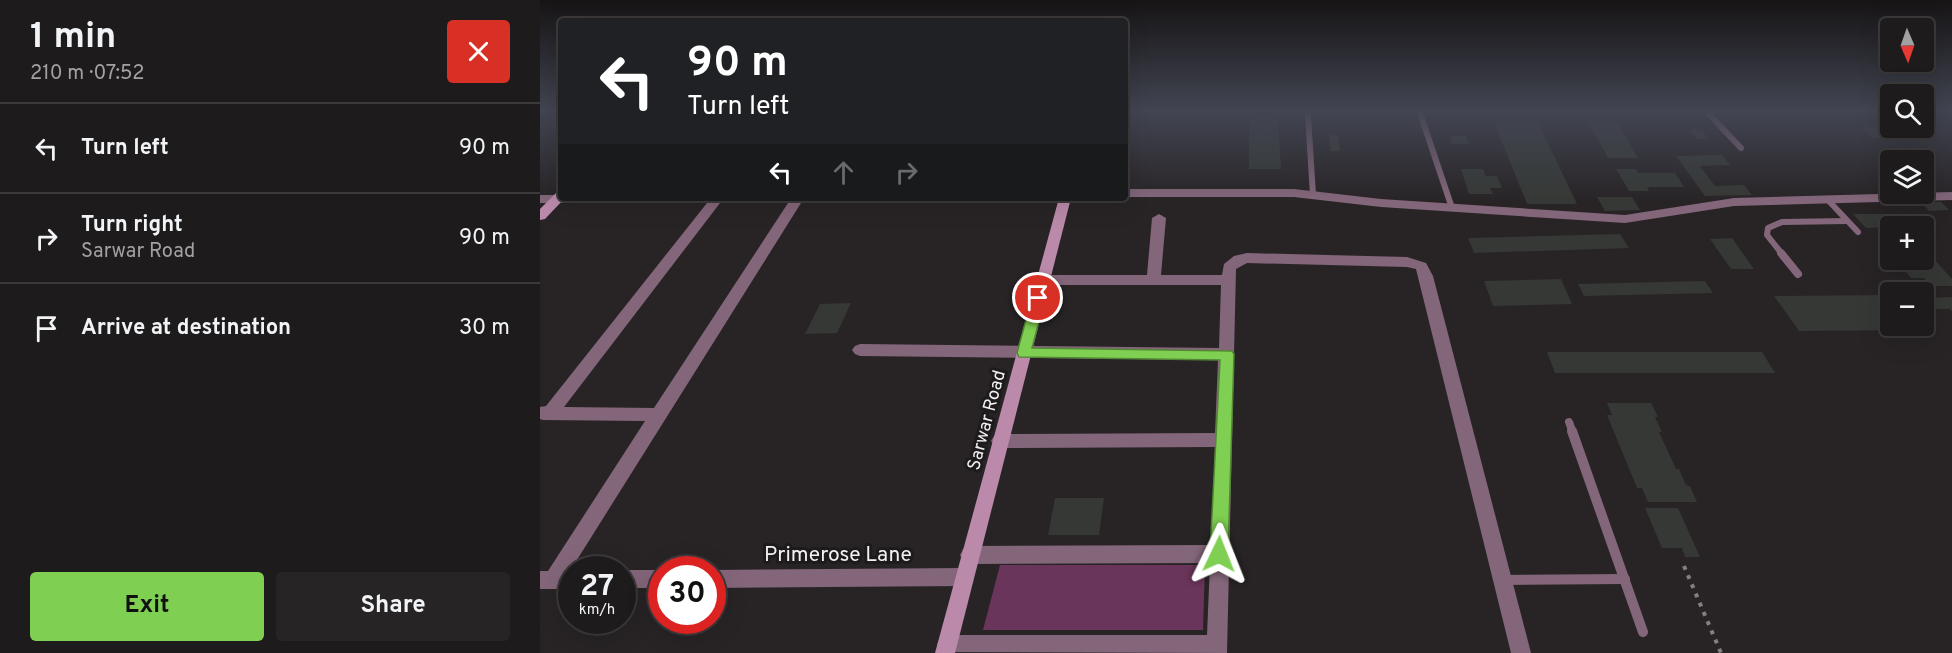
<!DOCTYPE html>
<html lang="en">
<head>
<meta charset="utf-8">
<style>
	body { margin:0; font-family:Overpass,sans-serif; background:#262425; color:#f1f3f6; height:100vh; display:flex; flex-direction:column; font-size:22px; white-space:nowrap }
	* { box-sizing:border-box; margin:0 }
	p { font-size:20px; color:#a1a1a3 }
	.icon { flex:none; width:33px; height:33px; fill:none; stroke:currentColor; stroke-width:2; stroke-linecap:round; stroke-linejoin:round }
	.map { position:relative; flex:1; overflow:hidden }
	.side { display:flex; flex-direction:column; background:#1e1b1c; width:540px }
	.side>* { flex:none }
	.guide { position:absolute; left:18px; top:18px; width:570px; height:183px; border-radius:6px; box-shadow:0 6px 24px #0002,0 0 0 2px #3c393b; background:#202124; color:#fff; overflow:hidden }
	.needle { width:39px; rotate:178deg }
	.tools { position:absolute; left:1340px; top:18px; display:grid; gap:12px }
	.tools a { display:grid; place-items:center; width:54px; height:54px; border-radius:6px; background:#1e1b1c; box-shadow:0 6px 24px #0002,0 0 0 2px #3c393b; font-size:30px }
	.speed { position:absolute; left:18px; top:556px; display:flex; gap:12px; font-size:30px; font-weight:700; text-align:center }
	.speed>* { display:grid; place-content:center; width:78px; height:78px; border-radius:50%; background:#1e1b1c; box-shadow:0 6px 24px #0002,0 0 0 2px #3c393b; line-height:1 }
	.speed small { font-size:15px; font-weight:400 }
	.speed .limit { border:9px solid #d22; background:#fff; color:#111 }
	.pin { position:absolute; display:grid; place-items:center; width:51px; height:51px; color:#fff; margin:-26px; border:3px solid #fff; border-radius:50%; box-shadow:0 2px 6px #0007 }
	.me { position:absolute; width:66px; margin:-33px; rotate:2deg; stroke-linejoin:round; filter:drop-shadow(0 0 4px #0008) }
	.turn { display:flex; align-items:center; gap:21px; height:126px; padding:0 30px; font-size:27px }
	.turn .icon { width:78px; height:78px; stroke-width:2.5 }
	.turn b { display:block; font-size:42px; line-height:51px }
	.lanes { display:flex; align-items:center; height:57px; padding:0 30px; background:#0003; justify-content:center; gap:30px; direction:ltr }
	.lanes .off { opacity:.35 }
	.round { display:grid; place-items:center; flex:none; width:63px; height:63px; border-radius:6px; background:#262425 }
	.overview { display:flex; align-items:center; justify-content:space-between; height:102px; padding:0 30px }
	h1 { font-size:36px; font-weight:700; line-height:45px }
	.cta { display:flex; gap:12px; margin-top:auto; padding:12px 30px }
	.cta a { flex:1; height:69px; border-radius:6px; background:#7fd052; color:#111; font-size:24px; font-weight:700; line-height:69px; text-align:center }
	.cta a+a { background:#262425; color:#f1f3f6 }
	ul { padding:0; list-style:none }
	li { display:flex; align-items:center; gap:18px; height:90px; padding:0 30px; border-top:2px solid #3c393b }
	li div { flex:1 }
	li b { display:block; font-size:22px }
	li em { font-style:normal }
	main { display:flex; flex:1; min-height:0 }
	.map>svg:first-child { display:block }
	.green { fill:#6a355a }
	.building { fill:#353834 }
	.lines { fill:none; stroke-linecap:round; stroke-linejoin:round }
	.path { stroke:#838082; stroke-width:4; stroke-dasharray:4 6; stroke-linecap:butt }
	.lane-far2 { stroke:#84667a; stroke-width:6 }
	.lane-far1 { stroke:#84667a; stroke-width:8 }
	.lane { stroke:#84667a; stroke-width:10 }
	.street { fill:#84667a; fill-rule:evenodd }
	.secondary { fill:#bb8aaa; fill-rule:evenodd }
	.route { fill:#7fd052; stroke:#538735; stroke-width:1.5 }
	.labels { text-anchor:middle; stroke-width:6; stroke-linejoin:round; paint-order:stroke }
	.street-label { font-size:18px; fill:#f3f1f2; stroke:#1e1b1d }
	.near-street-label { font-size:21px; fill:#f3f1f2; stroke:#1e1b1d }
</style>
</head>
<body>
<main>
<section class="side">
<div class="overview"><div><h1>1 min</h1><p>210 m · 07:52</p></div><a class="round" style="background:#d93025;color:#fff"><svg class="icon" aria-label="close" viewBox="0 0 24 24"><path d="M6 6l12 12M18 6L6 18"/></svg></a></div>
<ul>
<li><svg class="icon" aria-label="left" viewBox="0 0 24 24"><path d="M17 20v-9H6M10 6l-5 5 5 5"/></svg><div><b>Turn left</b></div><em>90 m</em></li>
<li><svg class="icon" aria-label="right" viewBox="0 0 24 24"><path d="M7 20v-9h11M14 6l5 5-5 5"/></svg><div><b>Turn right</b><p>Sarwar Road</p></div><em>90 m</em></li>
<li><svg class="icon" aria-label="arrive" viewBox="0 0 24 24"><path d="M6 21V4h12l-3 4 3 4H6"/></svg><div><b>Arrive at destination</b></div><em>30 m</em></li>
</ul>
<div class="cta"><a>Exit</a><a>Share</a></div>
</section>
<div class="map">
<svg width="1412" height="653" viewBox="0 0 1412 653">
	<rect width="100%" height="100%" fill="#282426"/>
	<path class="green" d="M 460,565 L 665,565 L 663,630 L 443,630 Z"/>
	<g class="building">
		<path d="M 949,110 L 992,110 L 1037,204 L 987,204 Z"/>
		<path d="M 1123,110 L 1149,110 L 1155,118 L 1129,118 Z"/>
		<path d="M 1287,110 L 1315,110 L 1319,115 L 1290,114 Z"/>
		<path d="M 709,116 L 738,116 L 741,169 L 709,169 Z"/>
		<path d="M 1047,120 L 1076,120 L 1098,158 L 1068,158 Z"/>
		<path d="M 1322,127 L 1361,128 L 1372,138 L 1332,138 Z"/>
		<path d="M 1161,129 L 1169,139 L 1157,139 L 1150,130 Z"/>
		<path d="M 789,135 L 798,135 L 800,151 L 791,151 Z"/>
		<path d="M 910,136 L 926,136 L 929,144 L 912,144 Z"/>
		<path d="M 1182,155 L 1190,165 L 1160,166 L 1175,186 L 1204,185 L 1212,195 L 1165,196 L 1136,156 Z"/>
		<path d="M 921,169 L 943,169 L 946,176 L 957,176 L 962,188 L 950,188 L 953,194 L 929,194 Z"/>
		<path d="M 1076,169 L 1096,169 L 1098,173 L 1135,173 L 1144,187 L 1107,187 L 1109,191 L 1089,191 Z"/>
		<path d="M 1057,197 L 1092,197 L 1100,210 L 1065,211 Z"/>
		<path d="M 1381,202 L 1401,202 L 1409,210 L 1389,211 Z"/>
		<path d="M 1313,214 L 1353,214 L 1365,226 L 1326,228 Z"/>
		<path d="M 1080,234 L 1089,248 L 934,253 L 928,238 Z"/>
		<path d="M 1192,238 L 1214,269 L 1191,269 L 1170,239 Z"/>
		<path d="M 1383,255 L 1390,255 L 1412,279 L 1412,286 L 1392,286 L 1384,278 L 1371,278 L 1358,262 L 1383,260 Z"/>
		<path d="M 1021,279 L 1032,304 L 953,306 L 944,281 Z"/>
		<path d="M 1165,281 L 1173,293 L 1044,296 L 1038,284 Z"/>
		<path d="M 1350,295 L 1350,326 L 1380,326 L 1384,330 L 1259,331 L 1234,296 Z"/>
		<path d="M 1412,297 L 1412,311 L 1410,309 L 1397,309 L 1387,298 Z"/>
		<path d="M 311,303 L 297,333 L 265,334 L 280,304 Z"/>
		<path d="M 1007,352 L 1222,352 L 1235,373 L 1015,373 Z"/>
		<path d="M 1067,403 L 1111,403 L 1118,417 L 1115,417 L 1122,432 L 1119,432 L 1136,469 L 1139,469 L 1146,485 L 1150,486 L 1157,502 L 1108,502 L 1102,488 L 1097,488 L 1067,415 L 1072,415 Z"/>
		<path d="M 515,498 L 564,498 L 559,535 L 508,535 Z"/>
		<path d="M 1105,508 L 1138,508 L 1160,557 L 1145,557 L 1142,548 L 1122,548 Z"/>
	</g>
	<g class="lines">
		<path class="path" d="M 1144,566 L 1181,653"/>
		<g class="lane-far2">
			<path d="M 879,110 L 912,208"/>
			<path d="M 1165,110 L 1201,148"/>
			<path d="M 768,115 L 773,195"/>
			<path d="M 1287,199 L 1318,232"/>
			<path d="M 1242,254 L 1227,235 L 1228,228 L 1242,222 L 1307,221"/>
		</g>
		<g class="lane-far1">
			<path d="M 1241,253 L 1258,274"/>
			<path d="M 1029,422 L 1033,433"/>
		</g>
		<g class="lane">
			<path d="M 1032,431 L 1103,632"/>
			<path d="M 964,580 L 1085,579"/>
		</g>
		<g class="street">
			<path d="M 585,189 L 754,189 L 841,199 L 1085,215 L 1194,198 L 1412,192 L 1412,200 L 1194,206 L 1085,223 L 841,207 L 754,197 L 585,197 Z"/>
			<path d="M 0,195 L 21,195 L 21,198 L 530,199 L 524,203 L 261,203 L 30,571 L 32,589 L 0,589 L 0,571 L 8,571 L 105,421 L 3,420 L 0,419 L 0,407 L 6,406 L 167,203 L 0,203 ZM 180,203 L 248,203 L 114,408 L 24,407 Z"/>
			<path d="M 619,214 L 626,218 L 621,275 L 682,275 L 684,264 L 694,256 L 707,253 L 867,257 L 886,263 L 893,276 L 991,653 L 971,653 L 876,269 L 867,267 L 707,263 L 696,269 L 687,653 L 400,652 L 397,645 L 400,638 L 407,635 L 667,635 L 670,563 L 430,564 L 423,561 L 420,555 L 423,549 L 430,546 L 671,545 L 675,447 L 460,448 L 454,446 L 451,441 L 454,436 L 460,434 L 675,433 L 678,360 L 320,356 L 315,354 L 312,350 L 315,346 L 320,344 L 679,348 L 681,285 L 503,285 L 496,280 L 503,275 L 607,275 L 612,218 Z"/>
			<path d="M 424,568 L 431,570 L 434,577 L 431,584 L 424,586 L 172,588 L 171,570 Z"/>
			<path d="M 81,570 L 123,570 L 122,588 L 82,588 Z"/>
		</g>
		<g class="secondary">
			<path d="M 21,191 L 21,198 L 25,198 L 5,219 L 0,220 L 0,209 L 17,192 Z"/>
			<path d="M 519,198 L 531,198 L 415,653 L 395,653 Z"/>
		</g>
	</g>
	<linearGradient id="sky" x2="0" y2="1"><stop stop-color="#161415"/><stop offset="0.55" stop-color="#424552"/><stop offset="1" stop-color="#424552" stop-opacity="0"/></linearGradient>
	<rect width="1412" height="201" fill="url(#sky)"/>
	<path class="route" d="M 498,294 L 505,298 L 492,348 L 692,351 L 694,354 L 688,554 L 685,559 L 679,562 L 673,559 L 670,554 L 680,360 L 479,357 L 477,353 L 492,298 Z"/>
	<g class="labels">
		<g class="street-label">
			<text transform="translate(446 420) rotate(-75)" y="6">Sarwar Road</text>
		</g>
		<g class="near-street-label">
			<text x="298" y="561">Primerose Lane</text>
		</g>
	</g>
</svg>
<div class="tools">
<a><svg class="needle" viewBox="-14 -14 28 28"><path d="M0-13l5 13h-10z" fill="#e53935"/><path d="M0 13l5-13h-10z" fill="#a1a1a3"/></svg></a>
<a><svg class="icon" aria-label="search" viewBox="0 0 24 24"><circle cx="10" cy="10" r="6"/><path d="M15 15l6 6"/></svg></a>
<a><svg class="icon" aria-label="layers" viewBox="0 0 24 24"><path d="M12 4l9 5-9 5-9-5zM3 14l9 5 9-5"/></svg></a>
<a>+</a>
<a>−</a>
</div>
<div class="speed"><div>27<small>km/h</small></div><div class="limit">30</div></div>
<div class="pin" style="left:498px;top:298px;background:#d93025"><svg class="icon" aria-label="arrive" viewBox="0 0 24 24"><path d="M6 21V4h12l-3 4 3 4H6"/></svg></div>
<svg class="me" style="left:679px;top:554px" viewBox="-20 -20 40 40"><path d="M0-17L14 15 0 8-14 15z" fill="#7fd052" stroke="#fff" stroke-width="4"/></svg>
<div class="guide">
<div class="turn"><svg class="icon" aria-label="left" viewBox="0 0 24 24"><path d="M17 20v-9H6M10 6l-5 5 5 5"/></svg><div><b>90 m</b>Turn left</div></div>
<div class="lanes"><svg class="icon" aria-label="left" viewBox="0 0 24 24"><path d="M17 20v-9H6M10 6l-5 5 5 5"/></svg><svg class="icon off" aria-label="ahead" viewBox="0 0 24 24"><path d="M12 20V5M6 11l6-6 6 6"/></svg><svg class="icon off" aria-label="right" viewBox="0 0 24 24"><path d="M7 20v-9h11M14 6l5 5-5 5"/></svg></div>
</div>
</div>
</main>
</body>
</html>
